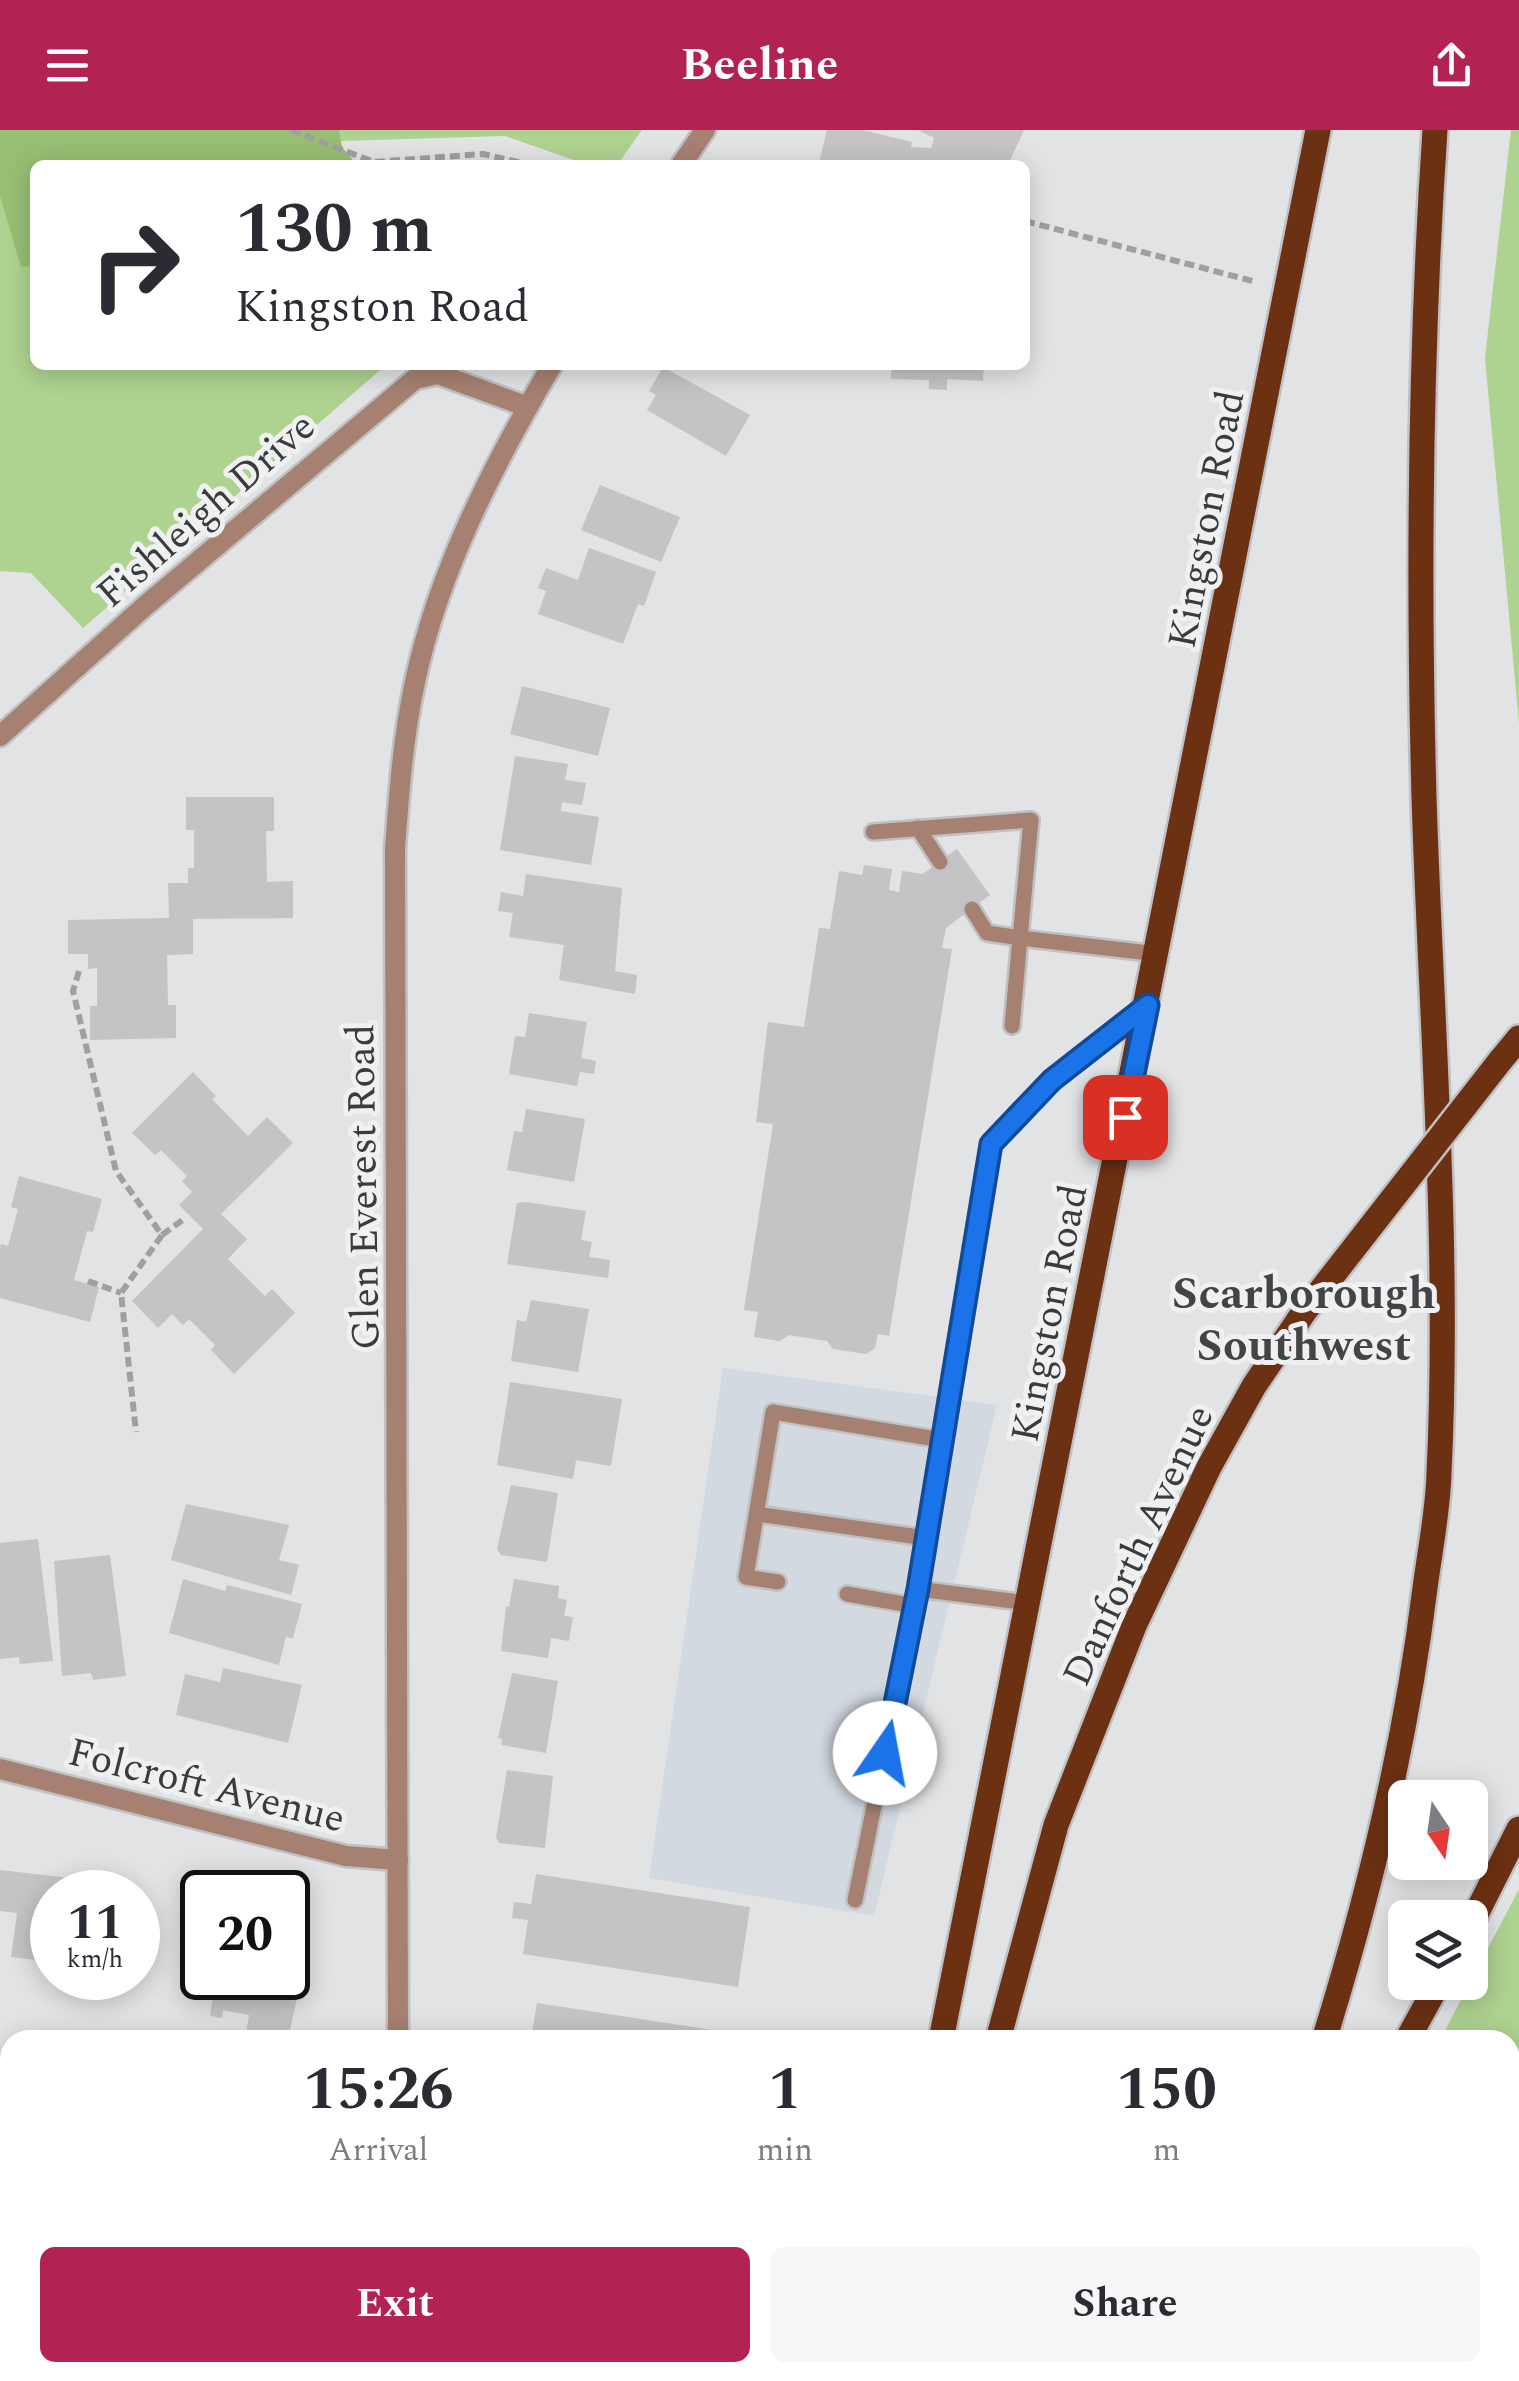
<!DOCTYPE html>
<html lang="en">
<head>
<meta charset="utf-8">
<style>
	body { margin:0; font-family:Spectral,serif; background:#f7f7f7; color:#2b2b33; height:100vh; display:flex; flex-direction:column; font-size:38px; white-space:nowrap }
	* { box-sizing:border-box; margin:0 }
	p { font-size:32px; color:#7c7c81 }
	.icon { flex:none; width:55px; height:55px; fill:none; stroke:currentColor; stroke-width:2; stroke-linecap:round; stroke-linejoin:round }
	.map { position:relative; flex:1; overflow:hidden }
	.drawer { position:absolute; left:0px; top:1900px; width:1520px; height:352px; display:flex; flex-direction:column; background:#fff; border-radius:30px 30px 0 0; box-shadow:0 5px 25px #0003 }
	.drawer>* { flex:none }
	.top-card { position:absolute; left:30px; top:30px; width:1000px; height:210px; border-radius:15px; box-shadow:0 5px 25px #0003; background:#fff; color:#2b2b33; overflow:hidden }
	.needle { width:65px; rotate:167deg }
	.tools { position:absolute; left:1388px; top:1650px; display:grid; gap:20px }
	.tools a { display:grid; place-items:center; width:100px; height:100px; border-radius:15px; background:#fff; box-shadow:0 5px 25px #0003; font-size:50px }
	.speed { position:absolute; left:30px; top:1740px; display:flex; gap:20px; font-size:50px; font-weight:700; text-align:center }
	.speed>* { display:grid; place-content:center; width:130px; height:130px; border-radius:50%; background:#fff; box-shadow:0 5px 25px #0003; line-height:1 }
	.speed small { font-size:25px; font-weight:400 }
	.speed .limit { border:5px solid #111; border-radius:15px; background:#fff; color:#111 }
	.pin { position:absolute; display:grid; place-items:center; width:85px; height:85px; color:#fff; margin:-42px; border-radius:20px; box-shadow:0 5px 15px #0006 }
	.me { position:absolute; width:110px; margin:-55px; rotate:12deg; stroke-linejoin:round; filter:drop-shadow(0 0 8px #0008) }
	.turn { display:flex; align-items:center; gap:35px; height:210px; padding:0 40px; font-size:45px }
	.turn .icon { width:130px; height:130px; stroke-width:2.5 }
	.turn b { display:block; font-size:70px; line-height:85px }
	.eta { display:flex; justify-content:space-evenly; align-items:center; height:170px; text-align:center }
	.eta b { font-size:60px; font-weight:700; line-height:70px }
	.button { display:flex; gap:20px; margin-top:auto; padding:20px 40px }
	.button a { flex:1; height:115px; border-radius:15px; background:#b22253; color:#fff; font-size:40px; font-weight:700; line-height:115px; text-align:center }
	.button a+a { background:#f7f7f7; color:#2b2b33 }
	header { display:flex; justify-content:space-between; align-items:center; height:130px; padding:0 40px; background:#b22253; color:#fff; font-size:45px; font-weight:700 }
	.map>svg:first-child { display:block }
	.built { fill:#d2d9e1 }
	.green { fill:#aed290 }
	.forest { fill:#96bf73 }
	.building { fill:#c4c3c6 }
	.lines { fill:none; stroke-linecap:round; stroke-linejoin:round }
	.lane-casing { stroke:#c0c1c3; stroke-width:20 }
	.street-casing { stroke:#c0c1c3; stroke-width:25 }
	.primary-casing { stroke:#c0c1c3; stroke-width:30 }
	.path { stroke:#9ea0a1; stroke-width:6; stroke-dasharray:10 5; stroke-linecap:butt }
	.lane { stroke:#a68172; stroke-width:15 }
	.street { stroke:#a68172; stroke-width:20 }
	.primary { stroke:#6c3013; stroke-width:25 }
	.primary-bridge-casing { stroke:#c0c1c3; stroke-width:30; stroke-linecap:butt }
	.primary-bridge { stroke:#6c3013; stroke-width:25 }
	.route-casing { stroke:#114b97; stroke-width:25 }
	.route { stroke:#1a73e8; stroke-width:18 }
	.labels { text-anchor:middle; stroke-width:10; stroke-linejoin:round; paint-order:stroke }
	.street-label { font-size:40px; fill:#3a3b3c; stroke:#eef0f2 }
	.quarter-label { font-size:45px; font-weight:bold; fill:#424446; stroke:#eef0f2 }
</style>
</head>
<body>
<header><svg class="icon" aria-label="menu" viewBox="0 0 24 24"><path d="M4 6h16M4 12h16M4 18h16"/></svg>Beeline<svg class="icon" aria-label="share" viewBox="0 0 24 24"><path d="M12 15V3M7 8l5-5 5 5M5 13v7h14v-7"/></svg></header>
<div class="map">
<svg width="1519" height="2251" viewBox="0 0 1519 2251">
	<rect width="100%" height="100%" fill="#e1e3e5"/>
	<path class="built" d="M 723,1238 L 997,1275 L 874,1786 L 649,1748 Z"/>
	<g class="green">
		<path d="M 339,0 L 642,0 L 617,35 L 588,35 L 505,6 L 341,11 Z"/>
		<path d="M 1511,0 L 1519,0 L 1519,593 L 1485,228 Z"/>
		<path d="M 0,64 L 35,102 L 35,235 L 386,235 L 83,498 L 31,443 L 0,441 Z"/>
		<path d="M 1519,1759 L 1519,2251 L 1223,2251 L 1228,2242 L 1510,2242 L 1510,1910 L 1440,1910 Z"/>
	</g>
	<path class="forest" d="M 0,0 L 339,0 L 342,17 L 357,35 L 35,35 L 35,136 L 21,137 L 0,66 Z"/>
	<g class="building">
		<path d="M 827,0 L 862,0 L 912,12 L 911,17 L 931,18 L 934,8 L 918,0 L 1024,0 L 1008,35 L 808,35 L 809,30 L 819,32 Z"/>
		<path d="M 891,235 L 984,235 L 983,251 L 947,249 L 947,260 L 929,259 L 929,250 L 891,249 Z"/>
		<path d="M 663,237 L 750,285 L 726,326 L 647,280 L 656,265 L 649,261 Z"/>
		<path d="M 600,355 L 680,387 L 661,432 L 581,400 Z"/>
		<path d="M 589,418 L 656,442 L 644,476 L 638,474 L 623,514 L 538,484 L 546,461 L 538,458 L 546,438 L 578,450 Z"/>
		<path d="M 522,556 L 610,578 L 598,626 L 510,604 Z"/>
		<path d="M 515,626 L 568,634 L 565,650 L 586,653 L 582,675 L 562,672 L 561,681 L 599,687 L 591,735 L 500,720 Z"/>
		<path d="M 186,667 L 274,667 L 274,701 L 266,701 L 267,752 L 293,751 L 293,788 L 193,789 L 193,824 L 167,825 L 168,875 L 176,875 L 176,908 L 90,910 L 90,876 L 97,876 L 97,838 L 88,839 L 88,824 L 68,824 L 68,790 L 169,788 L 168,753 L 188,753 L 188,738 L 194,738 L 194,700 L 186,700 Z"/>
		<path d="M 957,719 L 990,765 L 946,798 L 942,818 L 952,819 L 889,1206 L 878,1204 L 875,1218 L 866,1224 L 833,1219 L 827,1211 L 789,1205 L 780,1211 L 754,1207 L 758,1182 L 744,1180 L 773,994 L 756,992 L 768,892 L 804,897 L 819,798 L 830,799 L 839,741 L 862,745 L 864,735 L 892,739 L 889,760 L 899,762 L 902,741 L 923,744 Z"/>
		<path d="M 526,744 L 622,758 L 615,841 L 637,845 L 635,864 L 559,850 L 564,815 L 509,807 L 513,783 L 498,781 L 501,762 L 523,766 Z"/>
		<path d="M 529,883 L 587,892 L 581,928 L 596,931 L 594,944 L 580,942 L 577,956 L 509,944 L 515,906 L 525,907 Z"/>
		<path d="M 193,942 L 216,966 L 212,969 L 248,1006 L 267,987 L 293,1013 L 221,1084 L 247,1109 L 228,1129 L 265,1166 L 272,1159 L 295,1183 L 234,1244 L 211,1220 L 215,1215 L 189,1189 L 183,1195 L 172,1184 L 158,1198 L 132,1171 L 203,1099 L 179,1075 L 192,1062 L 182,1051 L 187,1046 L 161,1020 L 155,1025 L 132,1003 Z"/>
		<path d="M 526,979 L 585,989 L 574,1052 L 507,1040 L 514,1001 L 522,1002 Z"/>
		<path d="M 19,1046 L 102,1069 L 93,1102 L 87,1101 L 74,1150 L 99,1157 L 90,1192 L 0,1168 L 0,1119 L 1,1114 L 8,1116 L 18,1079 L 11,1077 Z"/>
		<path d="M 526,1072 L 586,1081 L 581,1110 L 592,1112 L 589,1127 L 610,1130 L 608,1148 L 507,1134 L 517,1073 Z"/>
		<path d="M 531,1170 L 589,1179 L 578,1242 L 511,1231 L 517,1190 L 526,1192 Z"/>
		<path d="M 510,1252 L 622,1269 L 611,1336 L 576,1330 L 573,1349 L 497,1335 Z"/>
		<path d="M 511,1355 L 558,1363 L 547,1432 L 501,1425 L 497,1419 Z"/>
		<path d="M 186,1374 L 289,1395 L 279,1430 L 299,1435 L 291,1465 L 171,1430 Z"/>
		<path d="M 38,1409 L 53,1531 L 20,1534 L 19,1527 L 0,1529 L 0,1413 Z"/>
		<path d="M 110,1425 L 126,1546 L 93,1550 L 91,1543 L 62,1546 L 54,1431 Z"/>
		<path d="M 183,1449 L 225,1461 L 227,1455 L 302,1474 L 293,1508 L 286,1507 L 279,1535 L 169,1503 Z"/>
		<path d="M 514,1449 L 559,1456 L 558,1468 L 567,1470 L 564,1486 L 573,1487 L 569,1511 L 551,1508 L 548,1528 L 501,1521 L 506,1476 L 509,1477 Z"/>
		<path d="M 223,1538 L 302,1555 L 288,1613 L 176,1585 L 185,1544 L 220,1552 Z"/>
		<path d="M 512,1543 L 558,1551 L 546,1623 L 501,1615 L 502,1609 L 498,1608 Z"/>
		<path d="M 507,1640 L 553,1646 L 545,1718 L 499,1713 L 496,1708 Z"/>
		<path d="M 0,1740 L 70,1748 L 68,1762 L 52,1762 L 52,1832 L 11,1827 L 17,1783 L 0,1781 Z"/>
		<path d="M 536,1744 L 750,1777 L 738,1857 L 523,1824 L 528,1790 L 512,1788 L 514,1772 L 531,1774 Z"/>
		<path d="M 288,1772 L 297,1775 L 289,1805 L 288,1805 Z"/>
		<path d="M 288,1846 L 301,1849 L 288,1910 L 246,1903 L 249,1885 L 223,1880 L 222,1888 L 210,1886 L 215,1848 Z"/>
		<path d="M 537,1873 L 751,1906 L 751,1910 L 514,1910 L 515,1901 L 532,1903 Z"/>
		<rect x="219" y="2242" width="83" height="9"/>
		<path d="M 539,2242 L 561,2242 L 601,2251 L 538,2251 Z"/>
	</g>
	<g class="lines">
		<defs>
			<g id="lane">
				<path d="M 918,698 L 940,732"/>
				<path d="M 873,702 L 1031,690 L 1020,808 L 1158,824"/>
				<path d="M 972,779 L 987,803 L 1020,808 L 1012,896"/>
				<path d="M 942,1310 L 991,1014 L 1053,950 L 1145,877"/>
				<path d="M 757,1384 L 926,1408 L 918,1459 L 1028,1473"/>
				<path d="M 778,1452 L 746,1447 L 773,1282 L 942,1310 L 926,1408"/>
				<path d="M 847,1464 L 915,1476"/>
				<path d="M 855,1770 L 918,1459"/>
			</g>
			<g id="street">
				<path d="M 681,35 L 705,0"/>
				<path d="M 0,606 L 145,476 L 415,249 L 438,244 L 528,277"/>
				<path d="M 0,1639 L 346,1726 L 398,1730"/>
				<path d="M 398,1910 L 395,719 C 399,663 403,607 415,552 C 438,441 495,332 552,235"/>
				<path d="M 400,2242 L 400,2251"/>
			</g>
			<g id="primary">
				<path d="M 1500,931 L 1519,908"/>
				<path d="M 1470,1796 L 1519,1699"/>
				<path d="M 941,1910 L 1318,0"/>
				<path d="M 998,1910 L 1056,1695 L 1134,1496 L 1209,1337 L 1254,1256 L 1304,1182"/>
				<path d="M 1324,1910 C 1370,1762 1406,1612 1425,1458 C 1430,1420 1438,1381 1439,1343 C 1450,1118 1431,891 1424,667 C 1418,444 1420,222 1435,0"/>
				<path d="M 1407,1910 L 1439,1852"/>
				<path d="M 873,2251 L 874,2242"/>
				<path d="M 909,2251 L 911,2242"/>
				<path d="M 1173,2251 L 1177,2242"/>
			</g>
		</defs>
		<use href="#lane" class="lane-casing"/>
		<use href="#street" class="street-casing"/>
		<use href="#primary" class="primary-casing"/>
		<g class="path">
			<path d="M 291,0 L 374,32 L 483,24 L 531,35"/>
			<path d="M 1025,91 L 1256,152"/>
			<path d="M 79,841 L 73,861 L 116,1041 L 162,1105 L 121,1163 L 136,1302"/>
			<path d="M 162,1105 L 184,1089"/>
			<path d="M 88,1151 L 121,1163"/>
		</g>
		<use href="#lane" class="lane"/>
		<use href="#street" class="street"/>
		<use href="#primary" class="primary"/>
		<defs>
			<path id="primary-bridge" d="M 1304,1182 L 1500,931"/>
		</defs>
		<use href="#primary-bridge" class="primary-bridge-casing"/>
		<use href="#primary-bridge" class="primary-bridge"/>
	</g>
	<g class="lines">
		<defs>
			<path id="route" d="M 885,1623 L 918,1459 L 991,1014 L 1052,950 L 1148,875 L 1125,987"/>
		</defs>
		<use href="#route" class="route-casing"/>
		<use href="#route" class="route"/>
	</g>
	<g class="labels">
		<g class="street-label">
			<text transform="translate(205 379) rotate(-41)" y="14">Fishleigh Drive</text>
			<text transform="translate(1205 389) rotate(-79)" y="14">Kingston Road</text>
			<text transform="translate(362 1057) rotate(-91)" y="14">Glen Everest Road</text>
			<text transform="translate(1048 1183) rotate(-79)" y="14">Kingston Road</text>
			<text transform="translate(1137 1415) rotate(-65)" y="14">Danforth Avenue</text>
			<text transform="translate(207 1654) rotate(14)" y="14">Folcroft Avenue</text>
		</g>
		<g class="quarter-label">
			<text x="1304" y="1178">Scarborough<tspan x="1304" dy="52">Southwest</tspan></text>
		</g>
	</g>
</svg>
<div class="tools">
<a><svg class="needle" viewBox="-14 -14 28 28"><path d="M0-13l5 13h-10z" fill="#e53935"/><path d="M0 13l5-13h-10z" fill="#7c7c81"/></svg></a>
<a><svg class="icon" aria-label="layers" viewBox="0 0 24 24"><path d="M12 4l9 5-9 5-9-5zM3 14l9 5 9-5"/></svg></a>
</div>
<div class="speed"><div>11<small>km/h</small></div><div class="limit">20</div></div>
<div class="pin" style="left:1125px;top:987px;background:#d93025"><svg class="icon" aria-label="arrive" viewBox="0 0 24 24"><path d="M6 21V4h12l-3 4 3 4H6"/></svg></div>
<svg class="me" style="left:885px;top:1623px" viewBox="-20 -20 40 40"><circle r="19" fill="#fff"/><path d="M0-13L10 11 0 6-10 11z" fill="#1a73e8"/></svg>
<div class="top-card">
<div class="turn"><svg class="icon" aria-label="right" viewBox="0 0 24 24"><path d="M7 20v-9h11M14 6l5 5-5 5"/></svg><div><b>130 m</b>Kingston Road</div></div>
</div>
<section class="drawer">
<div class="eta">
<div><b>15:26</b><p>Arrival</p></div>
<div><b>1</b><p>min</p></div>
<div><b>150</b><p>m</p></div>
</div>
<div class="button"><a>Exit</a><a>Share</a></div>
</section>
</div>
</body>
</html>
